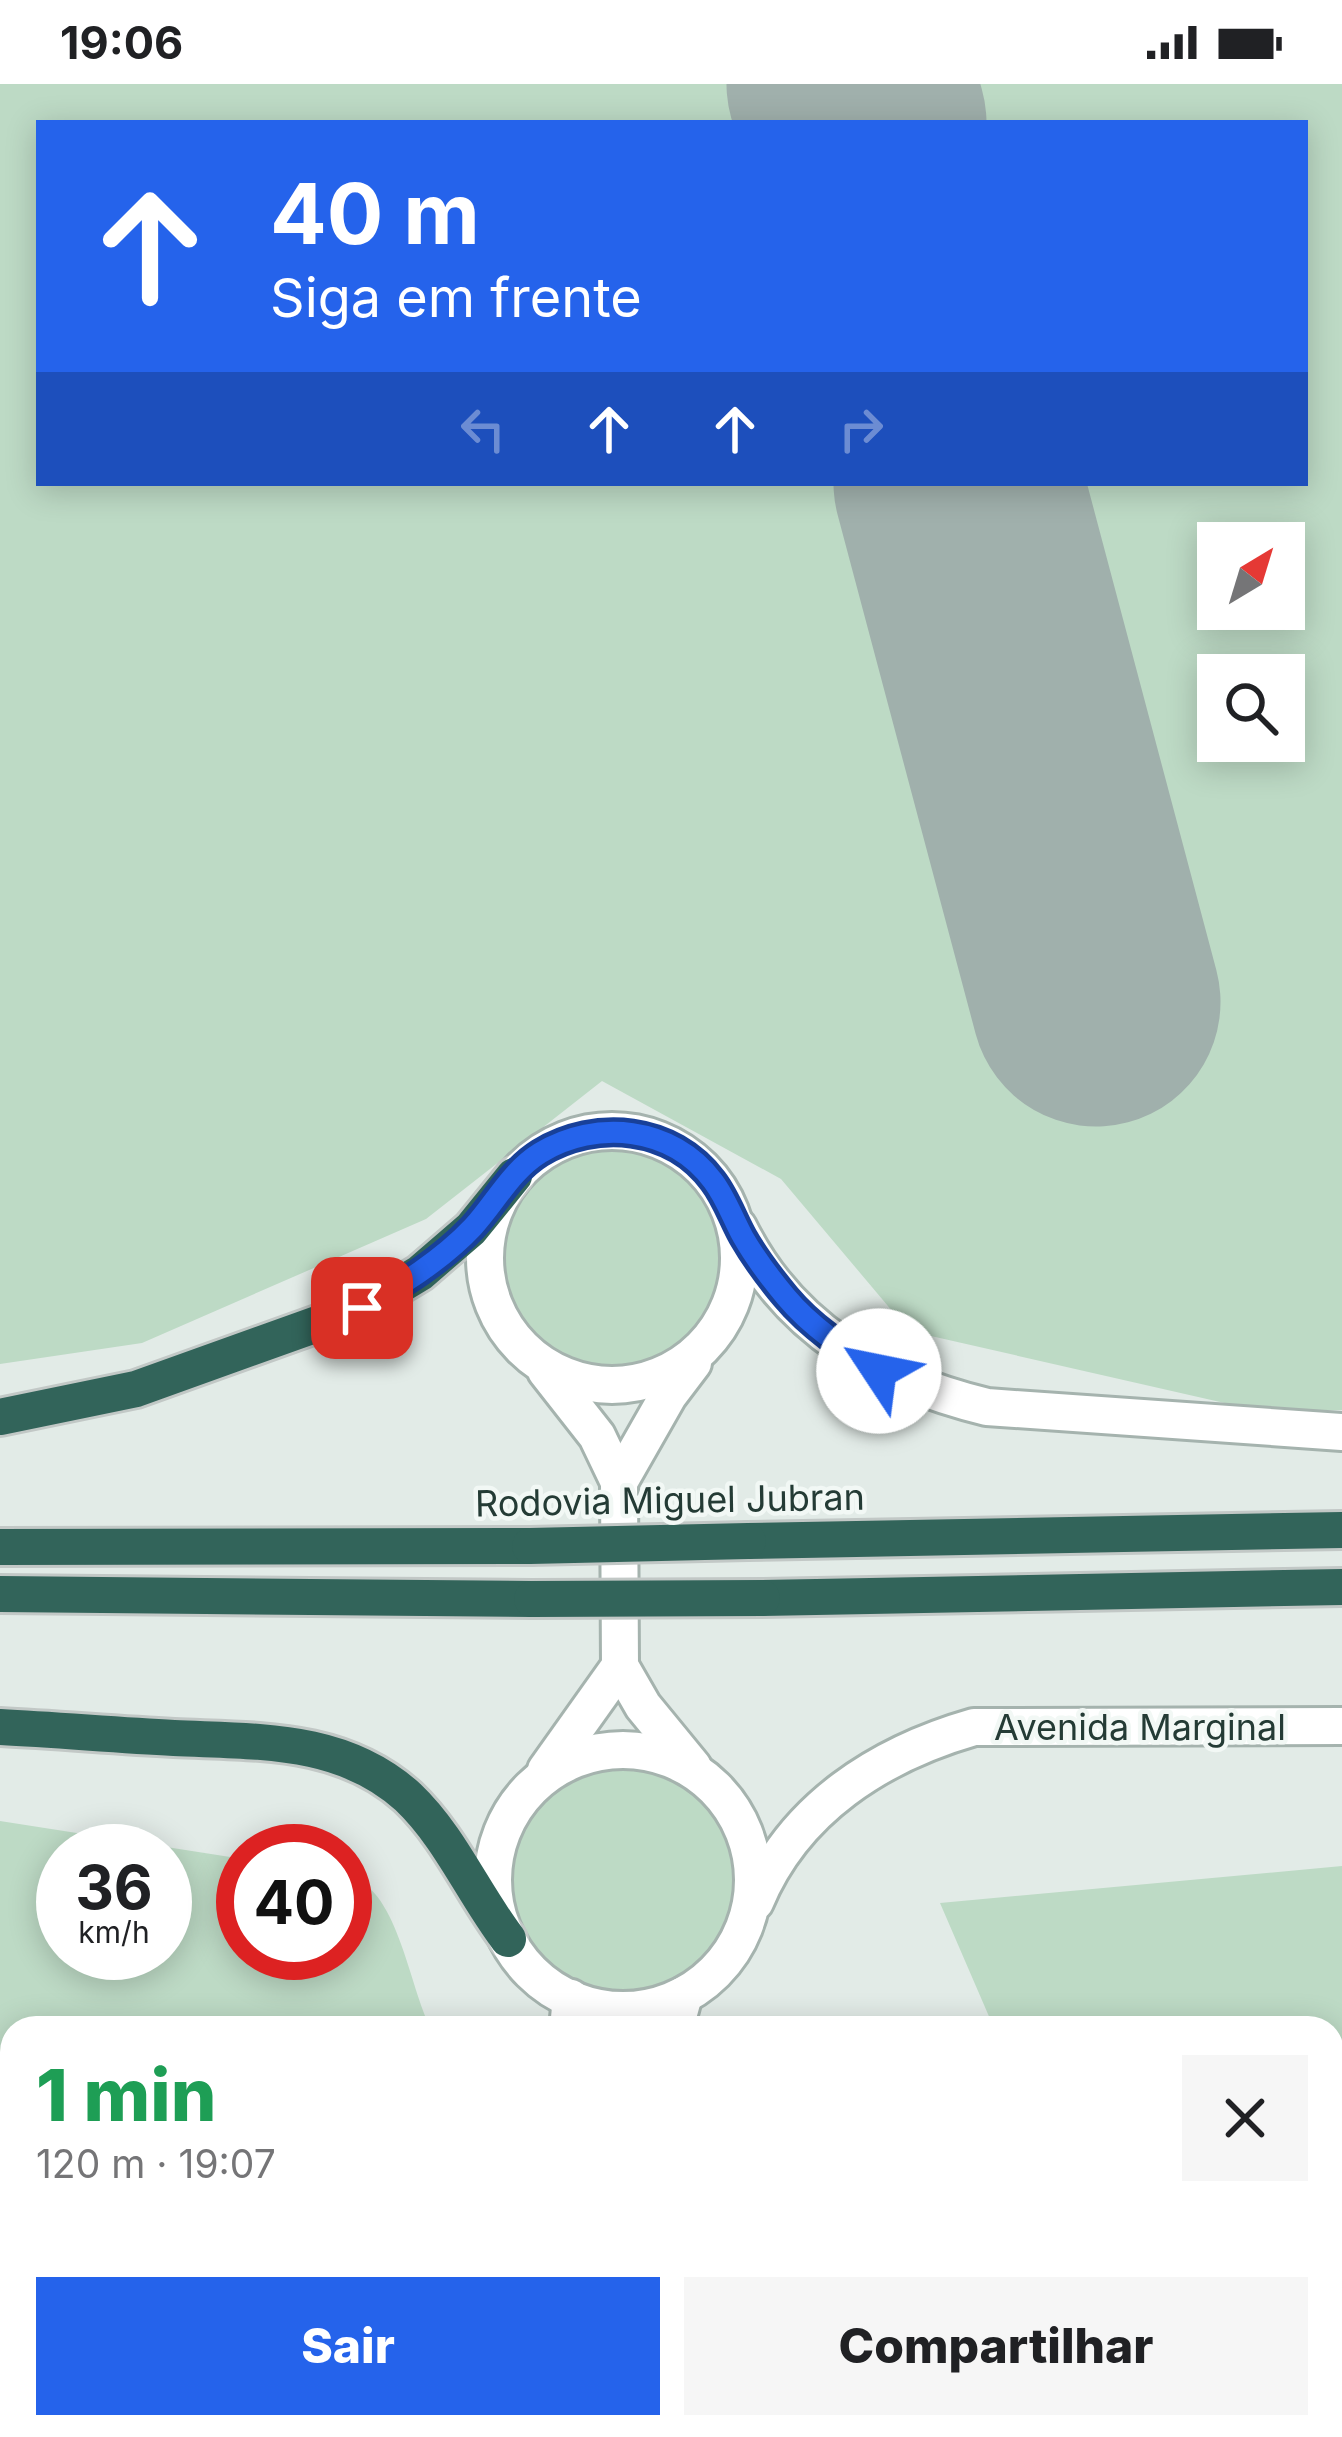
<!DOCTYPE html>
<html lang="pt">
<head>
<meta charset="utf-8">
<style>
	body { margin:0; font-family:Inter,sans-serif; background:#f6f6f6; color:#202124; height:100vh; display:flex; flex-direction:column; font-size:45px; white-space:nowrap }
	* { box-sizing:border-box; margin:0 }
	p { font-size:39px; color:#757577 }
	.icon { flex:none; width:66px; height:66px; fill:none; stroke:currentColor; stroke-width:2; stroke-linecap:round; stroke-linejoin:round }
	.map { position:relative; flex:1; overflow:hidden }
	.details { position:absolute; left:0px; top:1932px; width:1344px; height:423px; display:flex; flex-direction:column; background:#fff; border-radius:36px 36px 0 0; box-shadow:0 6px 30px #0003 }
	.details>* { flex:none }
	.guide { position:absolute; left:36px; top:36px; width:1272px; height:366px; border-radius:0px; box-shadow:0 6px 30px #0003; background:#2563eb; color:#fff; overflow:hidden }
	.needle { width:78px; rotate:38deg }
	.fabs { position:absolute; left:1197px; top:438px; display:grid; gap:24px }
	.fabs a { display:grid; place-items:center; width:108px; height:108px; border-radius:0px; background:#fff; box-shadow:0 6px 30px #0003; font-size:60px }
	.speed { position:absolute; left:36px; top:1740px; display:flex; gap:24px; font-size:60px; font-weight:700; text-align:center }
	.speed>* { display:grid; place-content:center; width:156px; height:156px; border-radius:50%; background:#fff; box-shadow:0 6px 30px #0003; line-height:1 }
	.speed small { font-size:30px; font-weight:400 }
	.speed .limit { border:18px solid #d22; background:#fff; color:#111 }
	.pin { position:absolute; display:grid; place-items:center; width:102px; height:102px; color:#fff; margin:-51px; border-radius:24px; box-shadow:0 6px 18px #0006 }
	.me { position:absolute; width:132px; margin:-66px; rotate:304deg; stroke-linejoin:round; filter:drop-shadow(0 0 9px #0008) }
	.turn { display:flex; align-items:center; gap:42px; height:252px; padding:0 36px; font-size:54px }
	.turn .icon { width:156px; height:156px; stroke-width:2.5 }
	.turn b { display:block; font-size:84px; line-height:102px }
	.lanes { display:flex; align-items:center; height:114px; padding:0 36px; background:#0003; justify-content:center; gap:60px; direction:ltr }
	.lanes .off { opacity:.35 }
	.round { display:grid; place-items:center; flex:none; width:126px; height:126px; border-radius:0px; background:#f6f6f6 }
	.overview { display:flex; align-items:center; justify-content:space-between; height:204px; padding:0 36px }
	h1 { font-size:72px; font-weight:800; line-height:90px; color:#1e9e55 }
	.primary-button { display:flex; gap:24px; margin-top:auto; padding:24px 36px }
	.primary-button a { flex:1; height:138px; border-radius:0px; background:#2563eb; color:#fff; font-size:48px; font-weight:800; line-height:138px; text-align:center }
	.primary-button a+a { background:#f6f6f6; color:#202124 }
	.status { display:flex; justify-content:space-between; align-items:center; height:84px; padding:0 60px; background:#fff; direction:ltr }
	.status svg { height:33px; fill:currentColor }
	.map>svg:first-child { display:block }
	.green { fill:#bddac5; fill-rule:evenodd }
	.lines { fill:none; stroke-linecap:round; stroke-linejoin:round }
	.runway { stroke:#a0b0ac; stroke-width:249 }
	.minor-casing { stroke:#a5b3ae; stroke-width:42 }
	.tertiary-casing { stroke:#a5b3ae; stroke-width:42 }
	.motorway-casing { stroke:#c2c8c6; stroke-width:42 }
	.minor { stroke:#fff; stroke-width:36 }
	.tertiary { stroke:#fff; stroke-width:36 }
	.motorway { stroke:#32645a; stroke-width:36 }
	.motorway-bridge-casing { stroke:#c2c8c6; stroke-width:42; stroke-linecap:butt }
	.motorway-bridge { stroke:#32645a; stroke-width:36 }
	.route-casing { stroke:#184099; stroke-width:30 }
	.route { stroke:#2563eb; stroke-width:21 }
	.labels { text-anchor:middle; stroke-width:9; stroke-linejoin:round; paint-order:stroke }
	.street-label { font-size:36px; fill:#243b35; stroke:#f2f8f5 }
</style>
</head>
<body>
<div class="status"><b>19:06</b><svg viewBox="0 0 49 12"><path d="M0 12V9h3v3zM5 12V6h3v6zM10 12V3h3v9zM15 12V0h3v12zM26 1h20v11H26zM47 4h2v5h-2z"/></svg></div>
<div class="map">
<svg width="1342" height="2353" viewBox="0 0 1342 2353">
	<rect width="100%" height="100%" fill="#e2ebe7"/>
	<g class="green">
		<path d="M 0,0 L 1342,0 L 1342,1326 L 1264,1328 L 909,1247 L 781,1095 L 602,997 L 426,1135 L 142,1259 L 0,1280 ZM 39,39 L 1305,39 L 1305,399 L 39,399 ZM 1218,459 L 1284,459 L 1284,525 L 1218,525 ZM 1218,591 L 1284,591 L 1284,657 L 1218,657 Z"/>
		<circle cx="612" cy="1174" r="113"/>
		<circle cx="624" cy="1796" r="116"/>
		<path d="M 0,1737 L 243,1775 L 243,1869 L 345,1869 L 345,1791 C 398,1800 409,1904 431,1944 L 12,1944 L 12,2343 L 641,2343 L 645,2353 L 0,2353 ZM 165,1767 L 165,1869 L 63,1869 L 63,1767 Z"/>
		<path d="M 1342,1782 L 1342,2353 L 1172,2353 L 1167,2343 L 1332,2343 L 1332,1944 L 994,1944 L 940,1819 Z"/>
	</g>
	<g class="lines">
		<g class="runway">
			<path d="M 851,0 L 862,39"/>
			<path d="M 958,399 L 1096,918"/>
		</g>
		<defs>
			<g id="minor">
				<path d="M 568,1944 L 571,1914"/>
				<path d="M 675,1944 L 684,1911"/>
				<path d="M 730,2343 L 734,2353"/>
				<path d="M 802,2343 L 806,2353"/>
			</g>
			<g id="tertiary">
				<circle cx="612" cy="1174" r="127"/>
				<path d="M 738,1143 C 789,1246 880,1297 987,1323 L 1342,1348"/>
				<path d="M 546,1287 L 597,1352 L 619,1398 L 620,1582 L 643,1622 L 693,1683"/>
				<path d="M 619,1398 L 668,1312 L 693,1279"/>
				<circle cx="623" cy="1796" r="130"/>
				<path d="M 546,1686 L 620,1582"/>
				<path d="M 755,1818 C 794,1724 880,1670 974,1643 L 1342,1642"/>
			</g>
			<g id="motorway">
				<path d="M 0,1333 L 136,1305 L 362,1224 L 420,1189 L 471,1145 L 514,1092"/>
				<path d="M 748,1457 L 1342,1446"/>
				<path d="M 0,1463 L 530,1462"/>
				<path d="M 0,1510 L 532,1515"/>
				<path d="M 762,1514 L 1342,1503"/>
				<path d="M 0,1643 C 58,1646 116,1651 174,1654 C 257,1658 342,1653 408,1713 C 450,1753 473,1809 508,1855"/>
			</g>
		</defs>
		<use href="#minor" class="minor-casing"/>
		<use href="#tertiary" class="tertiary-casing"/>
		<use href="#motorway" class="motorway-casing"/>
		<use href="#minor" class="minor"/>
		<use href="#tertiary" class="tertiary"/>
		<use href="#motorway" class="motorway"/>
		<defs>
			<g id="motorway-bridge">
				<path d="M 530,1462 L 748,1457"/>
				<path d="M 532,1515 L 762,1514"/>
			</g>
		</defs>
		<use href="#motorway-bridge" class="motorway-bridge-casing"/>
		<use href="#motorway-bridge" class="motorway-bridge"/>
	</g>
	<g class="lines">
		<defs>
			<path id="route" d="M 362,1224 C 401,1201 441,1177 473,1143 C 495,1119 511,1087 540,1069 C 596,1035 672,1042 713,1097 C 726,1114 733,1135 743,1153 C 755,1174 771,1195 786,1213 C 812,1244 845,1265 879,1287"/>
		</defs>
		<use href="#route" class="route-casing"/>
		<use href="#route" class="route"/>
	</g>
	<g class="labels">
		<g class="street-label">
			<text transform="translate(670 1416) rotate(-1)" y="13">Rodovia Miguel Jubran</text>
			<text x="1140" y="1656">Avenida Marginal</text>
		</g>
	</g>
</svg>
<div class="fabs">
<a><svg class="needle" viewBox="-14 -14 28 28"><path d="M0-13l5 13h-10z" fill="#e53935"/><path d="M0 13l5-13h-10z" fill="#757577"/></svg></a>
<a><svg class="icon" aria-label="search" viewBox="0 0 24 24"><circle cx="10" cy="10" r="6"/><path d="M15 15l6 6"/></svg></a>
</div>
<div class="speed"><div>36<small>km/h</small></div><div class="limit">40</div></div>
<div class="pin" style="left:362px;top:1224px;background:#d93025"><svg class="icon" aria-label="arrive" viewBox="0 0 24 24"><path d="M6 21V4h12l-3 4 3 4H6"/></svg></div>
<svg class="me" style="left:879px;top:1287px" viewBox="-20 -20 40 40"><circle r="19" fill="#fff"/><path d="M0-13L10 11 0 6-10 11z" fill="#2563eb"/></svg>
<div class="guide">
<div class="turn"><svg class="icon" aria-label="ahead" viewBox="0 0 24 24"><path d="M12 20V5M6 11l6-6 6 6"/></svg><div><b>40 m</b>Siga em frente</div></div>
<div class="lanes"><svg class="icon off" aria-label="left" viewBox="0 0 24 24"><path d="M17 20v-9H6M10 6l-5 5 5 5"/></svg><svg class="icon" aria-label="ahead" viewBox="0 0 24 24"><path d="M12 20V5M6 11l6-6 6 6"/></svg><svg class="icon" aria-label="ahead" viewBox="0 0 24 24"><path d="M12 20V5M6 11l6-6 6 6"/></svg><svg class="icon off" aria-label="right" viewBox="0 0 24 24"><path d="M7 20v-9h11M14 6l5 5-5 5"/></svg></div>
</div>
<section class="details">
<div class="overview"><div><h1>1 min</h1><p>120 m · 19:07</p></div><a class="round"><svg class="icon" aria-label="close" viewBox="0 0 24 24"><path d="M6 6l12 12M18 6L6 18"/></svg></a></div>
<div class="primary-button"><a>Sair</a><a>Compartilhar</a></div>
</section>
</div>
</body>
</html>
